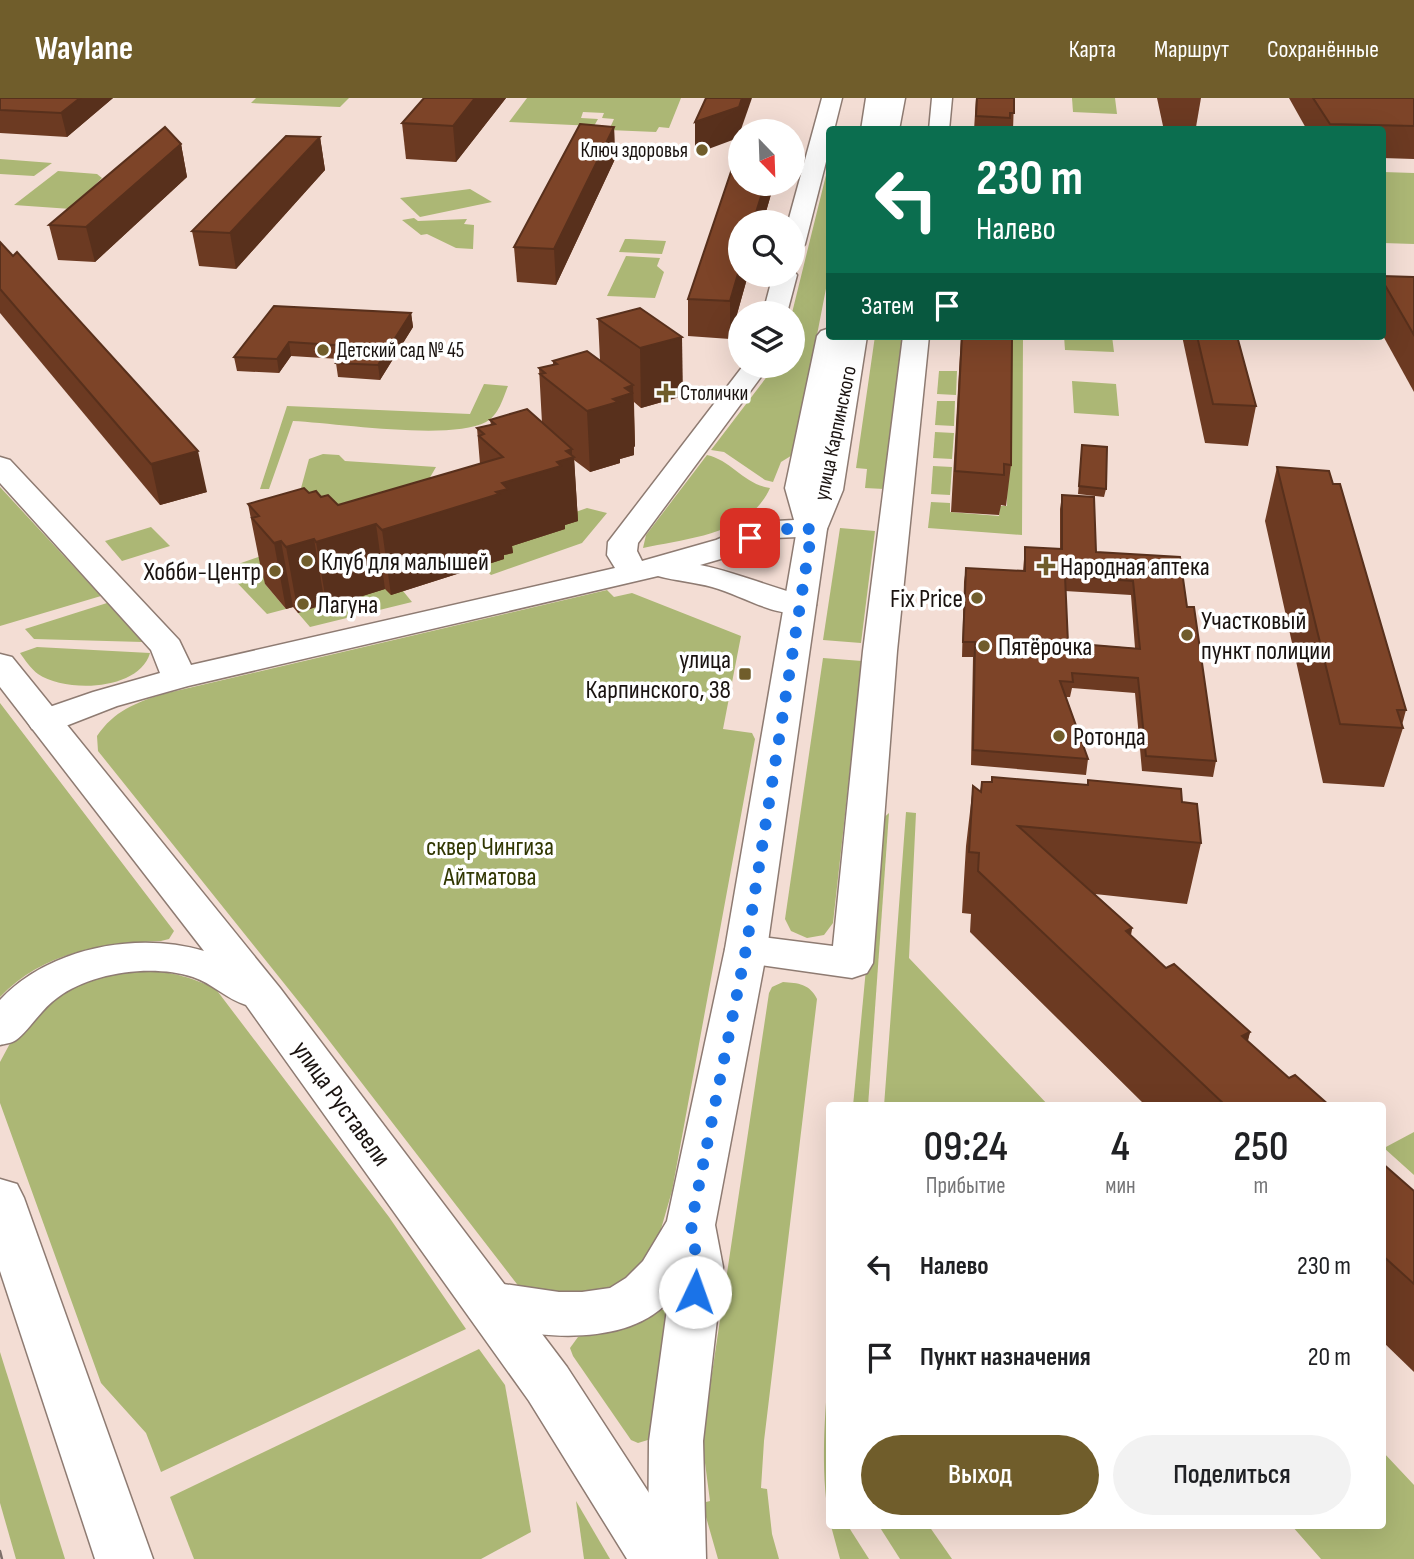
<!DOCTYPE html>
<html lang="ru">
<head>
<meta charset="utf-8">
<style>
	body { margin:0; font-family:"Sofia Sans Condensed",sans-serif; background:#f2f2f2; color:#202124; height:100vh; display:flex; flex-direction:column; font-size:26px; white-space:nowrap }
	* { box-sizing:border-box; margin:0 }
	p { font-size:23px; color:#757577 }
	.icon { flex:none; width:38px; height:38px; fill:none; stroke:currentColor; stroke-width:2; stroke-linecap:round; stroke-linejoin:round }
	.map { position:relative; flex:1; overflow:hidden }
	.sheet { position:absolute; left:826px; top:1004px; width:560px; height:427px; display:flex; flex-direction:column; background:#fff; border-radius:7px; box-shadow:0 7px 28px #0002 }
	.sheet>* { flex:none }
	.guide { position:absolute; left:826px; top:28px; width:560px; height:214px; border-radius:7px; box-shadow:0 7px 28px #0002; background:#0b6e4f; color:#fff; overflow:hidden }
	.needle { width:46px; rotate:157deg }
	.fabs { position:absolute; left:728px; top:21px; display:grid; gap:14px }
	.fabs a { display:grid; place-items:center; width:77px; height:77px; border-radius:50%; background:#fff; box-shadow:0 7px 28px #0002; font-size:35px }
	.pin { position:absolute; display:grid; place-items:center; width:60px; height:60px; color:#fff; margin:-30px; border-radius:14px; box-shadow:0 4px 10px #0006 }
	.me { position:absolute; width:77px; margin:-38px; rotate:3deg; stroke-linejoin:round; filter:drop-shadow(0 0 5px #0008) }
	.turn { display:flex; align-items:center; gap:24px; height:147px; padding:0 35px; font-size:32px }
	.turn .icon { width:91px; height:91px; stroke-width:2.5 }
	.turn b { display:block; font-size:49px; line-height:60px }
	.then { display:flex; align-items:center; height:66px; padding:0 35px; background:#0003; gap:14px; font-size:26px }
	.eta { display:flex; justify-content:space-evenly; align-items:center; height:119px; text-align:center }
	.eta b { font-size:42px; font-weight:600; line-height:49px }
	.button { display:flex; gap:14px; margin-top:auto; padding:14px 35px }
	.button a { flex:1; height:80px; border-radius:42px; background:#705d2b; color:#fff; font-size:28px; font-weight:600; line-height:80px; text-align:center }
	.button a+a { background:#f2f2f2; color:#202124 }
	ul { padding:0; list-style:none }
	li { display:flex; align-items:center; gap:21px; height:91px; padding:0 35px }
	li div { flex:1 }
	li b { display:block; font-size:26px }
	li em { font-style:normal }
	header { display:flex; align-items:center; gap:42px; box-sizing:border-box; height:98px; padding:0 35px; background:#705d2b; color:#fff }
	header strong { font-size:33px }
	nav { display:flex; gap:38px; margin-inline-start:auto; font-size:24px }
	.map>svg:first-child { display:block }
	.green { fill:#acb775 }
	.lines { fill:none; stroke-linecap:round; stroke-linejoin:round }
	.minor-casing { stroke:#8e7b72; stroke-width:3 }
	.tertiary-casing { stroke:#8e7b72; stroke-width:3 }
	.primary-casing { stroke:#8e7b72; stroke-width:3 }
	.minor { fill:#fff; fill-rule:evenodd }
	.tertiary { fill:#fff; fill-rule:evenodd }
	.primary { fill:#fff; fill-rule:evenodd }
	.tram { stroke:#7d6f69; stroke-width:2.5 }
	.wall { fill:#6c3a22; fill-rule:evenodd }
	.shaded-wall { fill:#58301c }
	.building { fill:#7d4428; stroke:#58301c; stroke-width:2; fill-rule:evenodd }
	.route { stroke:#1a73e8; stroke-width:12; stroke-dasharray:0 21.6 }
	.poi-dot { fill:#705d2b; stroke:#fff; stroke-width:2.5 }
	.labels { text-anchor:middle; stroke-width:7; stroke-linejoin:round; paint-order:stroke }
	.far-poi-label { font-size:21px; fill:#1a1310; stroke:#fff; text-anchor:start }
	.far-street-label { font-size:21px; fill:#1a1310; stroke:#fff }
	.poi-label { font-size:26px; fill:#1a1310; stroke:#fff; text-anchor:start }
	.park-label { font-size:26px; fill:#313702; stroke:#fff }
	.street-label { font-size:26px; fill:#1a1310; stroke:#fff }
</style>
</head>
<body>
<header>
<strong>Waylane</strong>
<nav><a>Карта</a><a>Маршрут</a><a>Сохранённые</a></nav>
</header>
<div class="map">
<svg width="1414" height="1461" viewBox="0 0 1414 1461">
	<rect width="100%" height="100%" fill="#f3ddd4"/>
	<g class="green">
		<path d="M 256,0 L 349,0 L 340,9 L 251,5 Z"/>
		<path d="M 527,0 L 681,0 L 669,30 L 659,29 L 656,34 L 609,32 L 614,21 L 602,20 L 604,15 L 583,14 L 581,20 L 598,21 L 594,28 L 509,24 Z"/>
		<path d="M 1072,0 L 1115,0 L 1117,16 L 1073,14 Z"/>
		<path d="M 0,61 L 52,65 L 34,78 L 0,76 Z"/>
		<path d="M 829,65 L 829,175 L 794,356 L 781,364 L 773,384 L 765,382 L 724,354 L 711,352 L 775,268 L 793,268 L 792,215 Z"/>
		<path d="M 58,73 L 97,76 L 102,80 L 71,111 L 14,107 Z"/>
		<path d="M 1383,74 L 1414,75 L 1414,146 L 1383,145 Z"/>
		<path d="M 470,91 L 492,104 L 420,119 L 400,100 Z"/>
		<path d="M 414,120 L 418,123 L 467,121 L 464,126 L 474,127 L 473,151 L 456,150 L 427,136 L 421,137 L 402,122 Z"/>
		<path d="M 625,141 L 629,141 L 666,143 L 662,156 L 619,154 Z"/>
		<path d="M 626,158 L 660,160 L 657,168 L 664,174 L 655,200 L 607,198 Z"/>
		<path d="M 875,238 L 902,238 L 884,391 L 865,390 L 867,371 L 856,370 Z"/>
		<path d="M 1009,238 L 1023,238 L 1022,437 L 928,430 L 931,404 L 950,405 L 950,414 L 999,418 L 1000,408 L 1007,408 Z"/>
		<path d="M 1064,238 L 1112,238 L 1114,254 L 1065,252 Z"/>
		<path d="M 939,273 L 957,273 L 956,297 L 937,296 Z"/>
		<path d="M 1072,283 L 1116,286 L 1119,318 L 1074,315 Z"/>
		<path d="M 484,286 L 508,288 C 503,300 499,317 486,324 C 450,343 337,325 293,323 L 269,391 L 260,391 L 287,308 L 470,316 Z"/>
		<path d="M 937,303 L 955,303 L 954,328 L 935,327 Z"/>
		<path d="M 935,334 L 954,335 L 952,361 L 933,360 Z"/>
		<path d="M 323,356 L 339,357 L 345,363 L 436,369 L 409,416 L 295,412 L 309,361 Z"/>
		<path d="M 707,357 C 731,362 745,387 770,390 C 749,437 688,440 643,450 L 646,437 Z"/>
		<path d="M 933,368 L 952,369 L 950,397 L 931,396 Z"/>
		<path d="M 0,389 L 101,498 L 0,528 Z"/>
		<path d="M 587,410 L 607,415 L 582,445 L 491,477 L 482,468 L 503,446 L 522,440 L 526,443 L 564,431 L 561,428 L 570,416 Z"/>
		<path d="M 151,429 L 170,448 L 122,463 L 105,443 Z"/>
		<path d="M 840,430 L 875,433 L 861,545 L 823,542 Z"/>
		<path d="M 329,434 L 265,486 L 286,511 L 267,516 L 224,471 Z"/>
		<path d="M 382,488 L 403,493 L 412,504 L 310,529 L 298,515 L 324,506 L 328,509 Z"/>
		<path d="M 607,492 L 614,499 L 632,495 L 741,538 L 723,631 L 752,635 L 755,641 L 672,1093 L 650,1169 L 603,1202 L 520,1190 L 307,914 L 98,653 L 97,638 C 114,613 135,605 163,596 Z"/>
		<path d="M 107,505 L 143,544 L 34,541 L 25,531 Z"/>
		<path d="M 37,549 L 150,555 C 139,593 66,595 38,576 C 31,571 25,562 20,555 Z"/>
		<path d="M 823,560 L 862,563 L 833,825 L 824,837 L 807,840 L 791,833 L 785,821 Z"/>
		<path d="M 0,605 L 174,833 L 169,841 L 161,843 C 102,845 43,854 0,899 Z"/>
		<path d="M 906,714 L 916,715 L 909,860 L 1049,1008 L 884,1008 Z"/>
		<path d="M 889,715 L 868,1008 L 853,1008 L 880,723 Z"/>
		<path d="M 128,872 C 163,872 183,876 215,890 L 389,1119 L 466,1231 L 161,1374 L 146,1335 L 101,1285 L 0,1005 L 0,964 L 14,938 L 34,911 L 91,879 Z"/>
		<path d="M 783,884 C 798,885 810,886 817,901 L 764,1343 L 761,1390 L 767,1391 L 772,1436 L 779,1461 L 718,1461 L 702,1405 L 710,1403 L 702,1342 L 769,895 L 772,889 Z"/>
		<path d="M 1414,1034 L 1414,1077 L 1384,1050 Z"/>
		<path d="M 661,1211 L 668,1214 L 651,1341 L 638,1345 L 631,1342 L 573,1258 L 570,1250 L 578,1239 Z"/>
		<path d="M 479,1251 L 505,1287 L 531,1434 L 481,1461 L 194,1461 L 170,1399 Z"/>
		<path d="M 0,1254 L 65,1461 L 16,1461 L 0,1405 Z"/>
		<path d="M 829,1264 L 829,1422 C 820,1368 825,1318 829,1264 Z"/>
		<path d="M 1383,1354 L 1414,1387 L 1414,1461 L 1321,1461 L 1292,1428 L 1382,1428 Z"/>
		<path d="M 576,1403 L 610,1461 L 584,1461 Z"/>
		<path d="M 831,1428 L 848,1428 L 869,1461 L 840,1461 Z"/>
		<path d="M 879,1428 L 929,1428 L 952,1461 L 900,1461 Z"/>
	</g>
	<g class="lines">
		<defs>
			<g id="minor">
				<path d="M 822,0 L 842,0 L 834,32 L 830,32 L 830,48 L 805,146 L 801,151 L 793,153 L 793,124 L 788,124 Z"/>
				<path d="M 866,0 L 886,0 L 881,32 L 861,32 Z"/>
				<path d="M 932,0 L 952,0 L 949,32 L 929,32 Z"/>
				<path d="M 793,172 L 797,177 L 787,215 L 763,215 L 773,177 L 793,177 Z"/>
				<path d="M 830,230 L 830,238 L 843,238 L 815,390 L 827,431 L 823,438 L 774,440 L 738,456 L 700,467 C 739,475 774,491 812,500 L 816,507 L 812,514 C 777,522 745,498 712,489 C 695,484 676,483 658,478 L 188,588 L 117,608 L 58,631 L 45,634 L 32,631 L 27,623 L 32,615 L 93,594 L 160,575 L 151,552 L 0,385 L 0,359 L 10,362 L 179,542 L 191,567 L 615,470 L 607,457 L 608,444 L 743,268 L 769,268 L 638,445 L 637,453 L 642,463 L 716,442 L 758,424 L 794,422 L 785,390 L 817,238 L 821,233 Z"/>
				<path d="M 903,238 L 929,238 L 897,553 L 873,865 L 867,875 L 852,880 L 746,865 L 731,861 L 725,851 L 731,841 L 746,837 L 833,848 L 863,553 Z"/>
			</g>
			<g id="tertiary">
				<path d="M 885,0 L 905,0 L 899,32 L 879,32 Z"/>
				<path d="M 841,238 L 867,238 L 843,392 L 827,431 L 767,851 L 715,1127 L 723,1169 L 703,1343 L 706,1461 L 648,1461 L 649,1343 L 668,1204 C 624,1251 527,1241 472,1221 L 465,1206 L 472,1191 L 490,1184 L 559,1194 L 582,1194 L 610,1190 L 626,1180 L 643,1163 L 667,1123 L 725,851 L 797,431 L 813,392 Z"/>
			</g>
			<g id="primary">
				<path d="M 0,556 L 12,559 L 280,890 L 508,1191 L 567,1269 L 679,1441 L 688,1461 L 627,1461 L 529,1303 L 246,907 C 226,901 212,885 193,879 C 152,866 92,874 57,900 C 41,911 28,934 16,942 C 12,945 4,946 0,947 L 0,902 C 49,850 136,833 204,853 L 0,589 Z"/>
				<path d="M 0,1081 L 17,1086 L 24,1100 L 153,1461 L 95,1461 L 0,1173 Z"/>
			</g>
		</defs>
		<use href="#minor" class="minor-casing"/>
		<use href="#tertiary" class="tertiary-casing"/>
		<use href="#primary" class="primary-casing"/>
		<use href="#minor" class="minor"/>
		<use href="#tertiary" class="tertiary"/>
		<use href="#primary" class="primary"/>
		<path class="tram" d="M 0,1453 L 2,1461"/>
	</g>
	<g class="wall">
		<path d="M 0,0 L 113,0 L 67,39 L 0,35 Z"/>
		<path d="M 424,0 L 506,0 L 456,64 L 406,61 L 402,25 Z"/>
		<path d="M 976,0 L 1014,0 L 1013,32 L 974,32 Z"/>
		<path d="M 1157,0 L 1201,0 L 1196,29 L 1163,28 Z"/>
		<path d="M 1289,0 L 1414,0 L 1414,61 L 1382,60 L 1382,32 L 1307,32 Z"/>
		<path d="M 614,29 L 615,61 L 556,187 L 517,184 L 514,149 Z"/>
		<path d="M 320,39 L 325,72 L 236,171 L 199,168 L 192,133 Z"/>
		<path d="M 181,46 L 187,79 L 95,164 L 58,162 L 49,127 Z"/>
		<path d="M 740,86 L 774,86 L 763,124 L 740,124 L 740,177 L 748,177 L 730,241 L 688,238 L 688,201 Z"/>
		<path d="M 0,144 L 207,394 L 160,407 L 0,215 Z"/>
		<path d="M 1382,178 L 1414,179 L 1414,294 L 1382,236 Z"/>
		<path d="M 274,208 L 411,215 L 413,229 L 380,282 L 338,279 L 336,265 L 339,261 L 291,258 L 279,275 L 237,273 L 234,259 Z"/>
		<path d="M 640,210 L 683,298 L 641,310 L 634,304 L 635,348 L 634,349 L 634,357 L 620,361 L 620,365 L 590,374 L 574,362 L 578,423 L 565,427 L 565,431 L 512,448 L 513,455 L 504,457 L 504,461 L 391,497 L 385,491 L 327,509 L 325,506 L 298,515 L 293,509 L 286,511 L 265,486 L 262,473 L 261,471 L 248,406 L 309,395 L 321,399 L 338,407 L 480,366 L 477,330 L 491,327 L 490,322 L 542,325 L 539,270 L 553,267 L 553,263 L 600,262 L 598,221 Z"/>
		<path d="M 961,238 L 1012,238 L 1011,367 L 1006,408 L 1001,407 L 999,417 L 951,414 Z"/>
		<path d="M 1182,238 L 1237,238 L 1256,308 L 1248,348 L 1205,345 Z"/>
		<path d="M 1082,347 L 1106,391 L 1104,399 L 1078,396 Z"/>
		<path d="M 1277,369 L 1333,386 L 1406,612 L 1402,627 L 1403,630 L 1384,689 L 1323,685 L 1265,423 Z"/>
		<path d="M 1062,397 L 1096,454 L 1187,509 L 1216,663 L 1213,679 L 1142,673 L 1135,595 L 1072,590 L 1070,599 L 1066,599 L 1088,661 L 1086,677 L 971,667 L 973,559 L 962,559 L 964,484 L 966,470 L 1023,473 L 1025,449 L 1060,451 L 1060,411 ZM 1065,493 L 1131,497 L 1135,550 L 1068,545 Z"/>
		<path d="M 1088,682 L 1182,704 L 1201,745 L 1187,806 L 1095,796 L 1132,830 L 1131,838 L 1166,870 L 1250,934 L 1248,943 L 1289,980 L 1330,1008 L 1146,1008 L 970,834 L 971,816 L 962,815 L 966,748 L 973,688 L 980,694 L 982,684 L 1087,687 Z"/>
		<path d="M 1382,1065 L 1414,1093 L 1414,1274 L 1382,1243 Z"/>
	</g>
	<g class="shaded-wall">
		<path d="M 80,0 L 113,0 L 67,39 L 61,15 Z"/>
		<path d="M 475,0 L 506,0 L 456,64 L 453,28 Z"/>
		<path d="M 742,0 L 752,0 L 738,40 L 695,56 L 695,24 Z"/>
		<path d="M 614,29 L 615,61 L 556,187 L 554,151 Z"/>
		<path d="M 320,39 L 325,72 L 236,171 L 230,135 Z"/>
		<path d="M 181,46 L 187,79 L 95,164 L 86,129 Z"/>
		<path d="M 765,86 L 774,86 L 763,124 L 753,124 Z"/>
		<path d="M 740,169 L 740,177 L 748,177 L 730,241 L 730,203 Z"/>
		<path d="M 411,215 L 413,229 L 380,282 L 378,267 Z"/>
		<path d="M 682,239 L 683,298 L 641,310 L 640,250 Z"/>
		<path d="M 289,244 L 291,258 L 279,275 L 277,261 Z"/>
		<path d="M 633,287 L 635,348 L 634,349 L 634,357 L 620,361 L 620,365 L 590,374 L 587,313 L 613,301 L 625,290 Z"/>
		<path d="M 572,351 L 572,360 L 574,359 L 578,423 L 565,427 L 565,431 L 512,448 L 513,455 L 504,457 L 504,461 L 391,497 L 382,432 L 496,394 L 502,385 L 557,364 L 566,353 Z"/>
		<path d="M 198,353 L 207,394 L 160,407 L 151,366 Z"/>
		<path d="M 376,426 L 385,491 L 327,509 L 316,444 Z"/>
		<path d="M 314,441 L 325,506 L 298,515 L 286,449 Z"/>
		<path d="M 281,443 L 293,509 L 286,511 L 274,445 Z"/>
		<path d="M 1132,830 L 1119,891 L 1126,833 Z"/>
		<path d="M 1250,934 L 1232,996 L 1242,938 Z"/>
	</g>
	<g class="building">
		<path d="M 0,0 L 80,0 L 61,15 L 0,12 Z"/>
		<path d="M 424,0 L 475,0 L 453,28 L 402,25 Z"/>
		<path d="M 706,0 L 742,0 L 739,9 L 695,24 Z"/>
		<path d="M 977,0 L 1014,0 L 1014,15 L 1010,15 L 1010,20 L 976,18 Z"/>
		<path d="M 1313,0 L 1414,0 L 1414,28 L 1330,26 Z"/>
		<path d="M 580,26 L 614,29 L 554,151 L 514,149 Z"/>
		<path d="M 165,29 L 181,46 L 86,129 L 49,127 Z"/>
		<path d="M 286,38 L 320,39 L 230,135 L 192,133 Z"/>
		<path d="M 740,47 L 740,86 L 765,86 L 753,124 L 740,124 L 740,169 L 730,203 L 688,201 Z"/>
		<path d="M 0,144 L 13,158 L 17,154 L 198,353 L 151,366 L 0,191 Z"/>
		<path d="M 1382,178 L 1414,179 L 1414,237 L 1382,182 Z"/>
		<path d="M 274,208 L 411,215 L 378,267 L 336,265 L 348,248 L 289,244 L 277,261 L 234,259 Z"/>
		<path d="M 640,210 L 682,239 L 640,250 L 598,221 Z"/>
		<path d="M 962,238 L 1012,238 L 1011,367 L 1004,366 L 1004,377 L 955,373 Z"/>
		<path d="M 1197,238 L 1237,238 L 1256,308 L 1213,306 Z"/>
		<path d="M 587,253 L 633,287 L 625,290 L 632,295 L 613,301 L 618,304 L 587,313 L 540,276 L 545,275 L 539,270 L 557,266 L 553,263 Z"/>
		<path d="M 527,311 L 572,351 L 566,353 L 574,359 L 557,364 L 561,368 L 502,385 L 508,391 L 496,394 L 499,396 L 382,432 L 376,426 L 316,444 L 314,441 L 286,449 L 281,443 L 274,445 L 252,420 L 259,418 L 248,406 L 304,390 L 309,395 L 316,393 L 321,399 L 328,397 L 338,407 L 503,359 L 479,338 L 484,336 L 477,330 L 495,326 L 490,322 Z"/>
		<path d="M 1082,347 L 1107,349 L 1106,391 L 1079,388 Z"/>
		<path d="M 1277,369 L 1329,373 L 1333,386 L 1340,386 L 1406,612 L 1397,612 L 1403,630 L 1340,626 Z"/>
		<path d="M 1062,397 L 1094,399 L 1096,454 L 1180,459 L 1187,509 L 1194,509 L 1216,663 L 1146,658 L 1138,580 L 1072,575 L 1073,584 L 1060,583 L 1088,661 L 973,652 L 975,544 L 963,544 L 966,470 L 1025,473 L 1025,449 L 1062,451 ZM 1065,478 L 1133,483 L 1140,551 L 1068,545 Z"/>
		<path d="M 992,679 L 1088,687 L 1088,682 L 1181,691 L 1182,704 L 1197,706 L 1201,745 L 1018,728 L 1132,830 L 1126,833 L 1166,870 L 1174,866 L 1250,934 L 1242,938 L 1289,980 L 1295,977 L 1330,1008 L 1226,1008 L 978,773 L 979,755 L 969,754 L 973,688 L 981,694 L 982,684 L 992,684 Z"/>
		<path d="M 1382,1065 L 1414,1093 L 1414,1186 L 1382,1157 Z"/>
	</g>
	<g class="lines">
		<path class="route" d="M 695,1194 L 698,1169 L 691,1127 L 746,851 L 812,431 L 769,431 L 750,440"/>
	</g>
	<g class="poi-dot">
		<circle cx="702" cy="52" r="7"/>
		<circle cx="323" cy="252" r="7"/>
		<path d="M662.5 284.5h7v7h7v7h-7v7h-7v-7h-7v-7h7z"/>
		<circle cx="307" cy="463" r="7"/>
		<path d="M1042.5 457.5h7v7h7v7h-7v7h-7v-7h-7v-7h7z"/>
		<circle cx="275" cy="473" r="7"/>
		<circle cx="977" cy="500" r="7"/>
		<circle cx="303" cy="506" r="7"/>
		<circle cx="1187" cy="537" r="7"/>
		<circle cx="984" cy="548" r="7"/>
		<rect x="738" y="569" width="14" height="14" rx="3.5"/>
		<circle cx="1059" cy="638" r="7"/>
	</g>
	<g class="labels">
		<g class="far-poi-label">
			<text x="688" y="59" text-anchor="end">Ключ здоровья</text>
			<text x="337" y="259">Детский сад № 45</text>
			<text x="680" y="302">Столички</text>
		</g>
		<g class="far-street-label">
			<text transform="translate(835 335) rotate(-78)" y="7">улица Карпинского</text>
		</g>
		<g class="poi-label">
			<text x="321" y="472">Клуб для малышей</text>
			<text x="1060" y="477">Народная аптека</text>
			<text x="261" y="482" text-anchor="end">Хобби-Центр</text>
			<text x="963" y="509" text-anchor="end">Fix Price</text>
			<text x="317" y="515">Лагуна</text>
			<text x="1201" y="531">Участковый<tspan x="1201" dy="30">пункт полиции</tspan></text>
			<text x="998" y="557">Пятёрочка</text>
			<text x="731" y="570" text-anchor="end">улица<tspan x="731" dy="30">Карпинского, 38</tspan></text>
			<text x="1073" y="647">Ротонда</text>
		</g>
		<g class="park-label">
			<text x="490" y="757">сквер Чингиза<tspan x="490" dy="30">Айтматова</tspan></text>
		</g>
		<g class="street-label">
			<text transform="translate(342 1005) rotate(54)" y="9">улица Руставели</text>
		</g>
	</g>
</svg>
<div class="fabs">
<a><svg class="needle" viewBox="-14 -14 28 28"><path d="M0-13l5 13h-10z" fill="#e53935"/><path d="M0 13l5-13h-10z" fill="#757577"/></svg></a>
<a><svg class="icon" aria-label="search" viewBox="0 0 24 24"><circle cx="10" cy="10" r="6"/><path d="M15 15l6 6"/></svg></a>
<a><svg class="icon" aria-label="layers" viewBox="0 0 24 24"><path d="M12 4l9 5-9 5-9-5zM3 14l9 5 9-5"/></svg></a>
</div>
<div class="pin" style="left:750px;top:440px;background:#d93025"><svg class="icon" aria-label="arrive" viewBox="0 0 24 24"><path d="M6 21V4h12l-3 4 3 4H6"/></svg></div>
<svg class="me" style="left:695px;top:1194px" viewBox="-20 -20 40 40"><circle r="19" fill="#fff"/><path d="M0-13L10 11 0 6-10 11z" fill="#1a73e8"/></svg>
<div class="guide">
<div class="turn"><svg class="icon" aria-label="left" viewBox="0 0 24 24"><path d="M17 20v-9H6M10 6l-5 5 5 5"/></svg><div><b>230 m</b>Налево</div></div>
<div class="then">Затем<svg class="icon" aria-label="arrive" viewBox="0 0 24 24"><path d="M6 21V4h12l-3 4 3 4H6"/></svg></div>
</div>
<section class="sheet">
<div class="eta">
<div><b>09:24</b><p>Прибытие</p></div>
<div><b>4</b><p>мин</p></div>
<div><b>250</b><p>m</p></div>
</div>
<ul>
<li><svg class="icon" aria-label="left" viewBox="0 0 24 24"><path d="M17 20v-9H6M10 6l-5 5 5 5"/></svg><div><b>Налево</b></div><em>230 m</em></li>
<li><svg class="icon" aria-label="arrive" viewBox="0 0 24 24"><path d="M6 21V4h12l-3 4 3 4H6"/></svg><div><b>Пункт назначения</b></div><em>20 m</em></li>
</ul>
<div class="button"><a>Выход</a><a>Поделиться</a></div>
</section>
</div>
</body>
</html>
